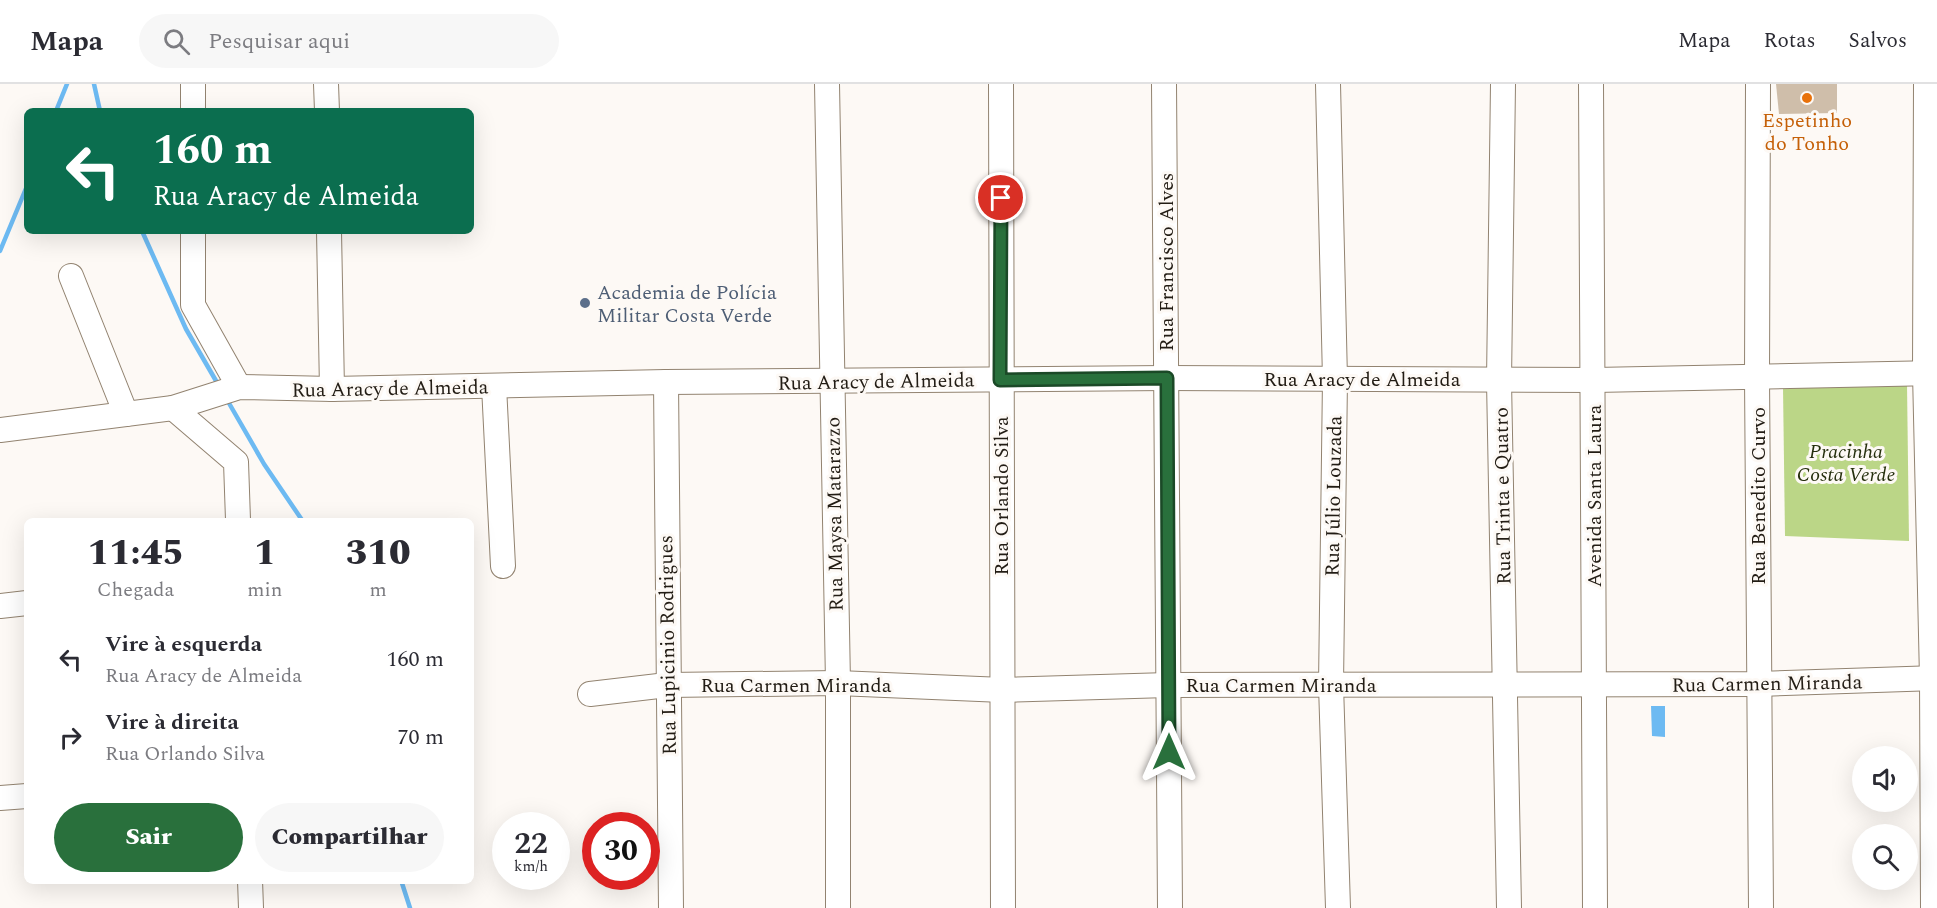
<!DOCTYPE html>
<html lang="pt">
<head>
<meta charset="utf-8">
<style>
	body { margin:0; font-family:Spectral,serif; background:#f7f7f7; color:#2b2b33; height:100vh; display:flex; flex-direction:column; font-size:22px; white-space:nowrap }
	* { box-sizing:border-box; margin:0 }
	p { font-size:20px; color:#7c7c81 }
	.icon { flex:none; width:33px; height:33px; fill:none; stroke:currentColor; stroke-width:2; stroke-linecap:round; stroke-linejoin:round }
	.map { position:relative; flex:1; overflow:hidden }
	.panel { position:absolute; left:24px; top:434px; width:450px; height:366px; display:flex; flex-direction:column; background:#fff; border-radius:9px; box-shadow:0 6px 24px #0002 }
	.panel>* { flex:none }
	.banner { position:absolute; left:24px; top:24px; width:450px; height:126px; border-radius:9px; box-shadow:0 6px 24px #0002; background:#0b6e4f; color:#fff; overflow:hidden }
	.fabs { position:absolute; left:1852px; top:662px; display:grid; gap:12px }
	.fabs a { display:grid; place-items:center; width:66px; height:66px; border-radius:50%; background:#fff; box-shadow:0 6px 24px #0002; font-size:30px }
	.speed { position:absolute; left:492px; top:728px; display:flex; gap:12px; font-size:30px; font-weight:700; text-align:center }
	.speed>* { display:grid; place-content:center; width:78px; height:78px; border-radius:50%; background:#fff; box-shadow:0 6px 24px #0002; line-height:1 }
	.speed small { font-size:15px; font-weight:400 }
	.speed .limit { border:9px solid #d22; background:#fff; color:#111 }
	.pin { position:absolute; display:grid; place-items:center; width:51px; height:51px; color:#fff; margin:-26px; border:3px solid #fff; border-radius:50%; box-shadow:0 2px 6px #0007 }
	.me { position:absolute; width:66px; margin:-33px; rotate:0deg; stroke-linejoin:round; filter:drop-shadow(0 0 4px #0008) }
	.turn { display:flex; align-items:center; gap:21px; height:126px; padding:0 30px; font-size:27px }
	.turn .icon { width:78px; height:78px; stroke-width:2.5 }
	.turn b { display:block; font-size:42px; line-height:51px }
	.eta { display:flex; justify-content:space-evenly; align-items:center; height:102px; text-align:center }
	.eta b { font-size:36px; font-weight:800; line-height:42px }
	.primary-button { display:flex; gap:12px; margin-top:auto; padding:12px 30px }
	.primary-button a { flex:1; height:69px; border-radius:36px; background:#29703c; color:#fff; font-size:24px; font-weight:800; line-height:69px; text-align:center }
	.primary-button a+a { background:#f7f7f7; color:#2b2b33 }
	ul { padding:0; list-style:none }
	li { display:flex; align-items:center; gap:18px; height:78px; padding:0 30px }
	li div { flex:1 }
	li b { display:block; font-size:22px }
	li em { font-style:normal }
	header { display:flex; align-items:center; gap:36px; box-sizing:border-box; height:84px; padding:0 30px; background:#fff; border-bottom:2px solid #e1e1e2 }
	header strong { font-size:28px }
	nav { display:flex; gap:33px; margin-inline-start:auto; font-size:21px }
	.search { width:420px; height:54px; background:#f7f7f7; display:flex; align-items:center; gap:15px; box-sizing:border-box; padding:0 21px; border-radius:33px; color:#7c7c81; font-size:22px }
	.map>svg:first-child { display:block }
	.green { fill:#bbd687 }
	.water { fill:#6dbaf2 }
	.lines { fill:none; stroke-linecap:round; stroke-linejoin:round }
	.stream { stroke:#6dbaf2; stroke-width:4.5 }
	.building { fill:#cfbeaa }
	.minor-casing { stroke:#928370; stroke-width:26 }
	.minor { stroke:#fff; stroke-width:24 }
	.route-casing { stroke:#1b4927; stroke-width:15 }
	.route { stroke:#29703c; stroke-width:10 }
	.food-dot { fill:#e8710a; stroke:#fdf9f5; stroke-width:2 }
	.service-dot { fill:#5c6f8a; stroke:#fdf9f5; stroke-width:2 }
	.labels { text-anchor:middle; stroke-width:6; stroke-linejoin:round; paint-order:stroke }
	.food-label { font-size:20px; fill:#c56008; stroke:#fdf9f5 }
	.street-label { font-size:20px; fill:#221c14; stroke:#fdf9f5 }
	.service-label { font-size:20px; fill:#4e5e75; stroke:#fdf9f5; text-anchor:start }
	.park-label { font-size:20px; font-style:italic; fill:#252f0d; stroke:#fdf9f5 }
</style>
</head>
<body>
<header>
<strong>Mapa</strong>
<div class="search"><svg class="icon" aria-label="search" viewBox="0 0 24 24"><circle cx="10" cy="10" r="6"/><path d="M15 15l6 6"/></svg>Pesquisar aqui</div>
<nav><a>Mapa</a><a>Rotas</a><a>Salvos</a></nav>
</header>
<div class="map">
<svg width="1937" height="824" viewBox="0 0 1937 824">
	<rect width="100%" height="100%" fill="#fdf9f5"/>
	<path class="green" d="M 1907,300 L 1909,457 L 1785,452 L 1783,303 Z"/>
	<path class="water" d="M 1651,622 L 1665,622 L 1665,653 L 1652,652 Z"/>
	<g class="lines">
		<g class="stream">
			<path d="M 94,0 L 100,27"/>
			<path d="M 56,27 L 67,0"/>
			<path d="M 142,147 L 186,245 L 219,302"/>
			<path d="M 0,167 L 27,102"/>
			<path d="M 226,314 L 264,380 L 302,436"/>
			<path d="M 401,796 L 410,824"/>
		</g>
	</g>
	<path class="building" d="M 1776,0 L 1837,0 L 1837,29 L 1779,30 Z"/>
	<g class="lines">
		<defs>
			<g id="minor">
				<path d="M 193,0 L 193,27"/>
				<path d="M 326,0 L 327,27"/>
				<path d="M 827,0 L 838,599 L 838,824"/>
				<path d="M 1001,0 L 1003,824"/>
				<path d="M 1164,0 L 1170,824"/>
				<path d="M 1328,0 L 1335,295 L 1331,601 L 1338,824"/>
				<path d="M 1503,0 L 1499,297 L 1509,824"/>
				<path d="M 1591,0 L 1595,824"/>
				<path d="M 1758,0 L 1757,293 L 1761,824"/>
				<path d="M 1926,0 L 1925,289 L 1932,594 L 1933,824"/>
				<path d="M 193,147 L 193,221 L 239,303"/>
				<path d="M 329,147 L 332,305"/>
				<path d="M 71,192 L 126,330"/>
				<path d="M 666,298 L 671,824"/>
				<path d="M 494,302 L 503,482"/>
				<path d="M 173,324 L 236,378 L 238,436"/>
				<path d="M 0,346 L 173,324 L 239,303 L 332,305 L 666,298 L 1167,294 L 1595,296 L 1937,289"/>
				<path d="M 0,522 L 27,519"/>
				<path d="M 590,610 L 667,601 L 838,599 L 1003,606 L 1168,601 L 1759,600 L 1937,594"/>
				<path d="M 0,714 L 27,712"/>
				<path d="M 250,796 L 251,824"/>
			</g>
		</defs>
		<use href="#minor" class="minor-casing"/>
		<use href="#minor" class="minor"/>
	</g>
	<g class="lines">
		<defs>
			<path id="route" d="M 1001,114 L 1000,296 L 1167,294 L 1169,668"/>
		</defs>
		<use href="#route" class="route-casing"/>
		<use href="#route" class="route"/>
	</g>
	<circle class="food-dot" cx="1807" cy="14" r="6"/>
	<circle class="service-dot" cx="585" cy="219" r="6"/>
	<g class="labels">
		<g class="food-label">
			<text x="1807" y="43">Espetinho<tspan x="1807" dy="23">do Tonho</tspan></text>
		</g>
		<g class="street-label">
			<text transform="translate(1166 178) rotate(-90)" y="7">Rua Francisco Alves</text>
			<text x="1362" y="302">Rua Aracy de Almeida</text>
			<text transform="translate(876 297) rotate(-1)" y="7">Rua Aracy de Almeida</text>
			<text transform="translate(390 304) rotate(-1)" y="7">Rua Aracy de Almeida</text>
			<text transform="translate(1001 412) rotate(-90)" y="7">Rua Orlando Silva</text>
			<text transform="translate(1333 412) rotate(-89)" y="7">Rua Júlio Louzada</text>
			<text transform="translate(1502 412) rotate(-91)" y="7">Rua Trinta e Quatro</text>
			<text transform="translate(1594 412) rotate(-90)" y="7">Avenida Santa Laura</text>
			<text transform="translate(1758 412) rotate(-90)" y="7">Rua Benedito Curvo</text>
			<text transform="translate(834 430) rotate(-91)" y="7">Rua Maysa Matarazzo</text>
			<text transform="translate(667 561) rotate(-91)" y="7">Rua Lupicinio Rodrigues</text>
			<text transform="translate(1767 599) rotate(-1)" y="7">Rua Carmen Miranda</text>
			<text x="796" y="608">Rua Carmen Miranda</text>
			<text x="1281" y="608">Rua Carmen Miranda</text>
		</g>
		<g class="service-label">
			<text x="597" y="215">Academia de Polícia<tspan x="597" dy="23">Militar Costa Verde</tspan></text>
		</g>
		<g class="park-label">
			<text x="1846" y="374">Pracinha<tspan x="1846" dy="23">Costa Verde</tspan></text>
		</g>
	</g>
</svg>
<div class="fabs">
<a><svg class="icon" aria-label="sound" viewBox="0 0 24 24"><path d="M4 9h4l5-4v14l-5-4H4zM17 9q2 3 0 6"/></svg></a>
<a><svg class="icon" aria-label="search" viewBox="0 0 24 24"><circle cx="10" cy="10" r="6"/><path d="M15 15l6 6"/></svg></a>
</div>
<div class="speed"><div>22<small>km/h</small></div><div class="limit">30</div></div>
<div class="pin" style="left:1001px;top:114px;background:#d93025"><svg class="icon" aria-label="arrive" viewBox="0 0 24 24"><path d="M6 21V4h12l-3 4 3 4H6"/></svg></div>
<svg class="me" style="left:1169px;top:668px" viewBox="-20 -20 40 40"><path d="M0-17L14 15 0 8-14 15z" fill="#29703c" stroke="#fff" stroke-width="4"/></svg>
<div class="banner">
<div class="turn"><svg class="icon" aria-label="left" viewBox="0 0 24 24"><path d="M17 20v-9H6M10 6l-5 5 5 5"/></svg><div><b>160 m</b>Rua Aracy de Almeida</div></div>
</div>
<section class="panel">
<div class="eta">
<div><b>11:45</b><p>Chegada</p></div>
<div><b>1</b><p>min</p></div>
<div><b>310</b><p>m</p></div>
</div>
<ul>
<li><svg class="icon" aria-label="left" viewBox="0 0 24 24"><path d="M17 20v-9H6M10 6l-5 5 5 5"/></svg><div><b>Vire à esquerda</b><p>Rua Aracy de Almeida</p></div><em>160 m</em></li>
<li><svg class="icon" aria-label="right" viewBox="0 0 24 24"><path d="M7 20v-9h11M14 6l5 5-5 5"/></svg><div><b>Vire à direita</b><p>Rua Orlando Silva</p></div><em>70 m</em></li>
</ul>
<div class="primary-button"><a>Sair</a><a>Compartilhar</a></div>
</section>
</div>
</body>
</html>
